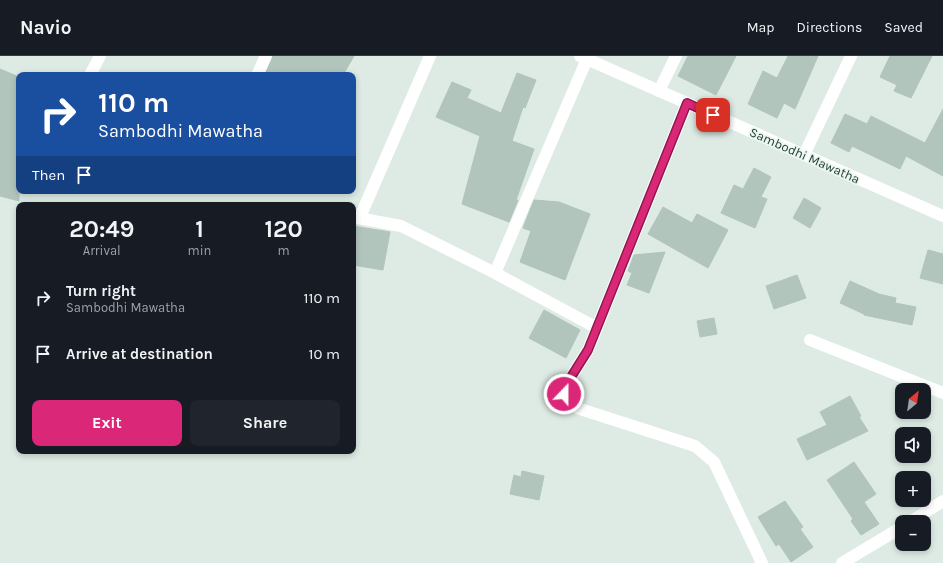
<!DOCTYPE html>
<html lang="en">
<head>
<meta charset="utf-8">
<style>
	body { margin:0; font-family:Karla,sans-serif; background:#20242c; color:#f1f3f6; height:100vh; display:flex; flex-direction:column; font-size:15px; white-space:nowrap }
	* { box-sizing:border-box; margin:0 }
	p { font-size:13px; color:#9ea1a6 }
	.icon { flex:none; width:22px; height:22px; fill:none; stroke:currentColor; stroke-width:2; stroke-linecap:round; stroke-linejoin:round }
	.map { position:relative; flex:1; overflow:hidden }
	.side { position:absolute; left:16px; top:146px; width:340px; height:252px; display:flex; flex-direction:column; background:#171b24; border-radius:8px; box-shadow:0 2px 6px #0003 }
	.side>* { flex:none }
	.hud { position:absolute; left:16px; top:16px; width:340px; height:122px; border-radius:8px; box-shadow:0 2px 6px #0003; background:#1a4fa0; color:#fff; overflow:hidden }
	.needle { width:26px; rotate:29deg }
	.controls { position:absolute; left:895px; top:327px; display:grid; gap:8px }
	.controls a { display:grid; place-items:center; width:36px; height:36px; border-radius:8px; background:#171b24; box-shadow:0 2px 6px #0003; font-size:20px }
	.pin { position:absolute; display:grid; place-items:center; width:34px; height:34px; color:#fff; margin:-17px; border-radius:8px; box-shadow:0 2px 6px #0006 }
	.me { position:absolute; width:44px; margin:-22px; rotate:22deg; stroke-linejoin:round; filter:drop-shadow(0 0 3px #0008) }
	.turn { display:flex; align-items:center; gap:14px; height:84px; padding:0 16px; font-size:18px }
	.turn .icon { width:52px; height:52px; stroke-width:2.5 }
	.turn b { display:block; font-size:28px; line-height:34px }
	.then { display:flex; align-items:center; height:38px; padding:0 16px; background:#0003; gap:8px; font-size:15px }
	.eta { display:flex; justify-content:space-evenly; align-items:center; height:68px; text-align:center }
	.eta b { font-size:24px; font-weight:700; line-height:28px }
	.action { display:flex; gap:8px; margin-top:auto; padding:8px 16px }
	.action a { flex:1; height:46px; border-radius:8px; background:#db2777; color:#fff; font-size:16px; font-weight:700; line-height:46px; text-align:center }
	.action a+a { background:#20242c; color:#f1f3f6 }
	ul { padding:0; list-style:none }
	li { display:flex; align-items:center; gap:12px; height:56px; padding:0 16px }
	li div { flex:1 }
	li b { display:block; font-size:15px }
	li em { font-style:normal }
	header { display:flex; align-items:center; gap:24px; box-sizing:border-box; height:56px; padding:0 20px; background:#171b24; border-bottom:1px solid #363941 }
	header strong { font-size:19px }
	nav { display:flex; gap:22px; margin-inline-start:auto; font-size:14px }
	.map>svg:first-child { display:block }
	.building { fill:#b2c5bd; stroke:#afc5bb }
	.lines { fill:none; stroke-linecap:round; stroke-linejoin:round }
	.minor { stroke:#fff; stroke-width:12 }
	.route-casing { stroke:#8e194d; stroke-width:10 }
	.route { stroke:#db2777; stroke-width:7 }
	.labels { text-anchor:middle; stroke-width:3.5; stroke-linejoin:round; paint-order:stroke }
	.street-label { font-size:13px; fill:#1d3b32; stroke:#edf7f2 }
</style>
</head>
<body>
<header>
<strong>Navio</strong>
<nav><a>Map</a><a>Directions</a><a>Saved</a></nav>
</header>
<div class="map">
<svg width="943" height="507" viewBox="0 0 943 507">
	<rect width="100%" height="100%" fill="#ddebe4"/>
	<g class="building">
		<path d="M 273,0 L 354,0 L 343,19 L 265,19 Z"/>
		<path d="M 688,0 L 736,0 L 716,39 L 678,20 Z"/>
		<path d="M 788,0 L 818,0 L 795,53 L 784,47 L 777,62 L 748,48 L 763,15 L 777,22 Z"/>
		<path d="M 890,0 L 932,0 L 911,42 L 894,35 L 897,29 L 880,21 Z"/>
		<path d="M 0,13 L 19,21 L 19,145 L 0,140 Z"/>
		<path d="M 517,17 L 536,24 L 525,52 L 523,51 L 512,85 L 534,93 L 516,144 L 518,144 L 509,166 L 462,148 L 480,80 L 436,61 L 452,26 L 471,34 L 467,42 L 501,57 Z"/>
		<path d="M 943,53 L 943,120 L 906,100 L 900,113 L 852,90 L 849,96 L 831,87 L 845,58 L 867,68 L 871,60 L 925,87 Z"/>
		<path d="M 754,112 L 771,121 L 761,141 L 767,143 L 755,172 L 721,157 L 734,129 L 743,133 Z"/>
		<path d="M 804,142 L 821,152 L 810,172 L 793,162 Z"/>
		<path d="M 534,144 L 559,146 L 590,158 L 565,224 L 520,206 L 531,175 L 523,172 Z"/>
		<path d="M 663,151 L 692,167 L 697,158 L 728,174 L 708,212 L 648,178 Z"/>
		<path d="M 353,170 L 390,176 L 383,214 L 353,209 L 356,189 L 353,189 Z"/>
		<path d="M 928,194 L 943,198 L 943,228 L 920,222 Z"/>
		<path d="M 665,196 L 649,237 L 627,229 L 632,217 L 628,215 L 634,199 Z"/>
		<path d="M 797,219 L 806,242 L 774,253 L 766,230 Z"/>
		<path d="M 850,225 L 879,238 L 896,242 L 895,247 L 916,251 L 912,269 L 864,259 L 864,258 L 840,247 Z"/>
		<path d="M 544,254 L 580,274 L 566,302 L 529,282 Z"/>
		<path d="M 714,262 L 717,278 L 700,281 L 697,265 Z"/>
		<path d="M 850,340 L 861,360 L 859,361 L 868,375 L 807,404 L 797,383 L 827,369 L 820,356 Z"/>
		<path d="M 854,406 L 876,438 L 864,446 L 879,468 L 861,479 L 851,465 L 853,463 L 827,424 Z"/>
		<path d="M 522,415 L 544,420 L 539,444 L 510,438 L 514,419 L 521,421 Z"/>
		<path d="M 785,445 L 803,471 L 800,473 L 813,491 L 791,506 L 779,488 L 776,490 L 758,461 Z"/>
	</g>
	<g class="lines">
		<g class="minor">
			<path d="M 580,0 L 943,160"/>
			<path d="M 90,19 L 100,0"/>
			<path d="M 257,19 L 266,0"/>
			<path d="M 659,35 L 676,0"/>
			<path d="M 687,47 L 588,294 L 566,329 L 564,338 L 577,352 L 695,390 L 714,406 L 762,507"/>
			<path d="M 804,99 L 851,0"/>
			<path d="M 353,161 L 401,170 L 495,217 L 597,272"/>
			<path d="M 360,161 L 430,0"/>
			<path d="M 495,217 L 587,3"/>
			<path d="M 810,284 L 943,337"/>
			<path d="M 910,466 L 943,445"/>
			<path d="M 842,507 L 902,471"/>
		</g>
	</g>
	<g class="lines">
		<defs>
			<path id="route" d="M 564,338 L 566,329 L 588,294 L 687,47 L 713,59"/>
		</defs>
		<use href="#route" class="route-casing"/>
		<use href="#route" class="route"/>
	</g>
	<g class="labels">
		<g class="street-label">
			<text transform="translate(805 99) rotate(24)" y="5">Sambodhi Mawatha</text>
		</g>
	</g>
</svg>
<div class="controls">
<a><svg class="needle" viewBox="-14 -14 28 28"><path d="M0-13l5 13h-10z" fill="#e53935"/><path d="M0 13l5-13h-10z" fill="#9ea1a6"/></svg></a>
<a><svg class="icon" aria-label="sound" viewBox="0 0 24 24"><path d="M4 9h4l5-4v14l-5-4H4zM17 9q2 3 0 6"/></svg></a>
<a>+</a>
<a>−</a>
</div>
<div class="pin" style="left:713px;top:59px;background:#d93025"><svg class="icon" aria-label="arrive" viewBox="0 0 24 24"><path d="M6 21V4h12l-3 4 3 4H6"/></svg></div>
<svg class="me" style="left:564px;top:338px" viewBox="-20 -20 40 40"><circle r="17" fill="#db2777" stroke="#fff" stroke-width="3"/><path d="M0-11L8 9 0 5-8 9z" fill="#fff"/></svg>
<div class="hud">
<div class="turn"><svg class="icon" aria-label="right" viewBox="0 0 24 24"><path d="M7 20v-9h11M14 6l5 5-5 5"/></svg><div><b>110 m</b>Sambodhi Mawatha</div></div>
<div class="then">Then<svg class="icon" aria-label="arrive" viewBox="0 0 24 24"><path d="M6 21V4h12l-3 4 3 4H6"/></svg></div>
</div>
<section class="side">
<div class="eta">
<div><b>20:49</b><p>Arrival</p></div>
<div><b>1</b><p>min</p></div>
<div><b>120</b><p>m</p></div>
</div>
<ul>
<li><svg class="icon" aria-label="right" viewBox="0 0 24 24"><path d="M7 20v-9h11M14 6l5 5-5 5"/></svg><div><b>Turn right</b><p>Sambodhi Mawatha</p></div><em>110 m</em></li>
<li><svg class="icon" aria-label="arrive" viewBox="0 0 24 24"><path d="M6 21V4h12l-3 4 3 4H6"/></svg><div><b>Arrive at destination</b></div><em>10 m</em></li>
</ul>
<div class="action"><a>Exit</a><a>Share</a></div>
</section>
</div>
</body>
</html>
